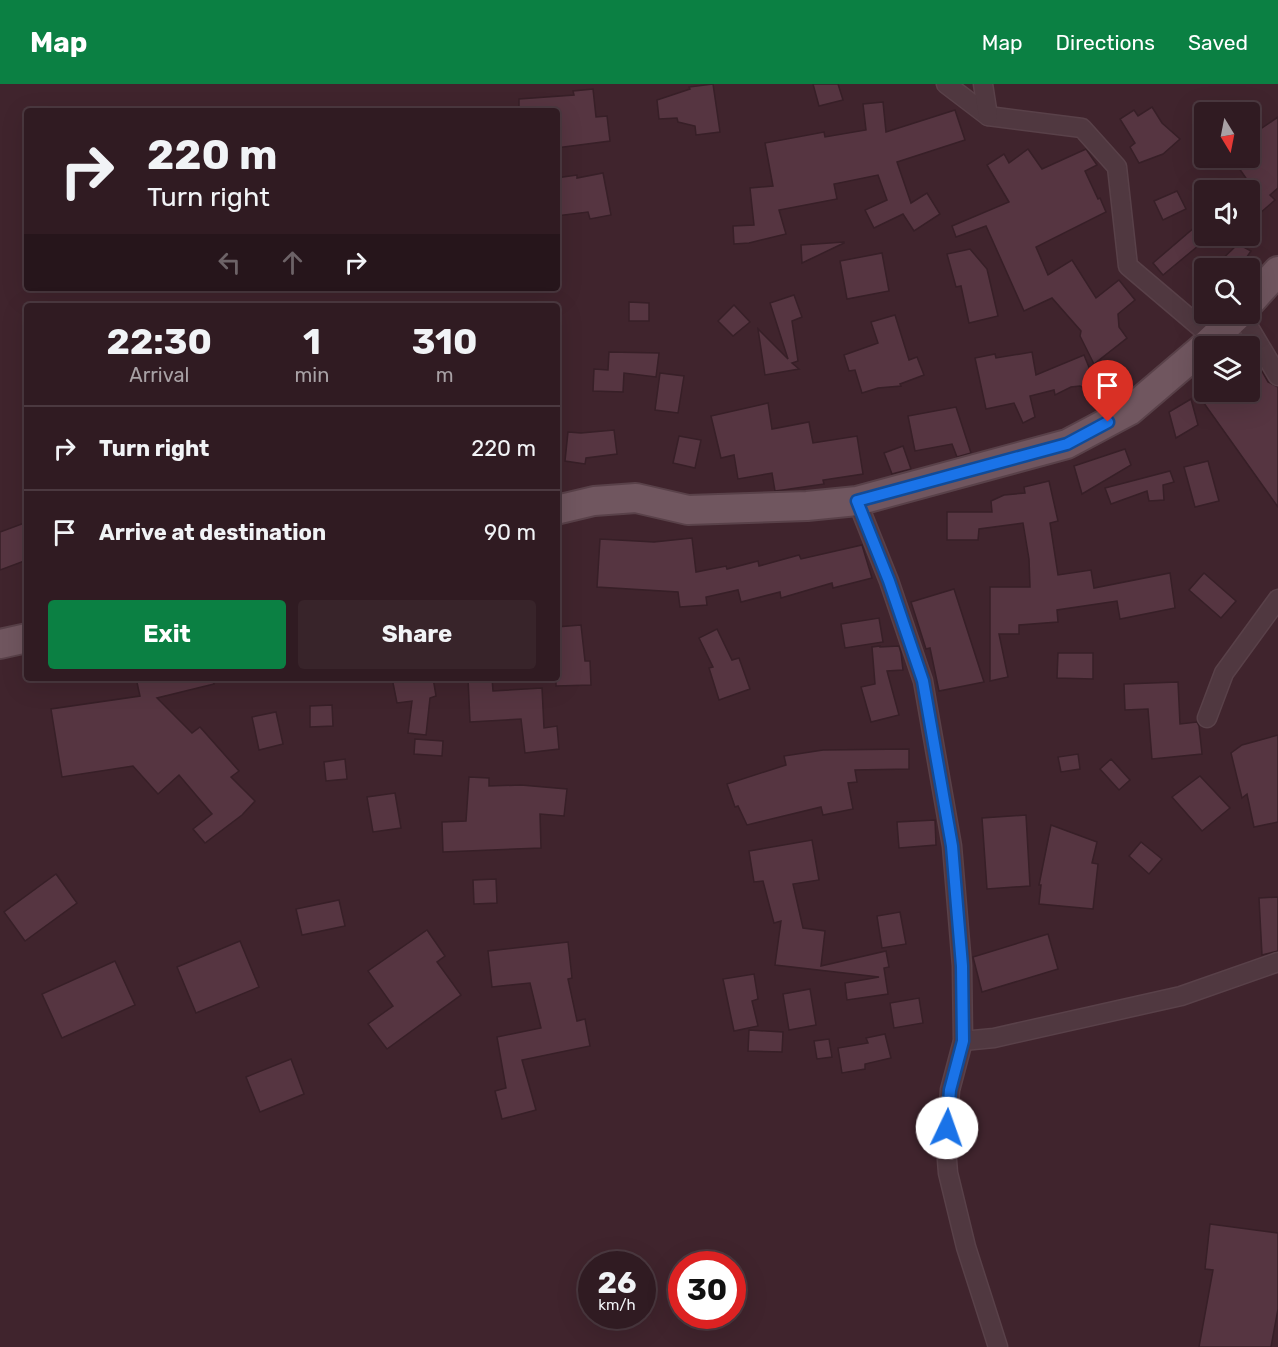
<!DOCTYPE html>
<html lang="en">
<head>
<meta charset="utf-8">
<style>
	body { margin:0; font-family:Rubik,sans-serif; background:#38242a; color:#f1f3f6; height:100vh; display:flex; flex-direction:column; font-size:22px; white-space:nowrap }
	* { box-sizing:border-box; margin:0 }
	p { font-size:20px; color:#a8a1a5 }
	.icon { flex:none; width:33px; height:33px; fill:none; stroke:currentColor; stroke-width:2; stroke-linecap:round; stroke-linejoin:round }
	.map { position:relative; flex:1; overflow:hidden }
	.details { position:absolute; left:24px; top:219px; width:536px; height:378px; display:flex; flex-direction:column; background:#301b22; border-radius:6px; box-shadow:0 6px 24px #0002,0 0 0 2px #4b3940 }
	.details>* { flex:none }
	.guide { position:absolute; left:24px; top:24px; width:536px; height:183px; border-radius:6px; box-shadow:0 6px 24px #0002,0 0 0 2px #4b3940; background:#301b22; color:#f1f3f6; overflow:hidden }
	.needle { width:39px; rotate:170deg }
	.fabs { position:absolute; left:1194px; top:18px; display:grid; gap:12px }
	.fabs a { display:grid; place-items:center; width:66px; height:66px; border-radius:6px; background:#301b22; box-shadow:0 6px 24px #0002,0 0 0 2px #4b3940; font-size:30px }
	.speed { position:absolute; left:578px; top:1167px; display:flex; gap:12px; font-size:30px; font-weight:700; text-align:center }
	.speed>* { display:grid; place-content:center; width:78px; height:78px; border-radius:50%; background:#301b22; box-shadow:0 6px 24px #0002,0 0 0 2px #4b3940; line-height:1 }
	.speed small { font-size:15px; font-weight:400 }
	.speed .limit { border:9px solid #d22; background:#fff; color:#111 }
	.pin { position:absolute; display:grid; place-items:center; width:51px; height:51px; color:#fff; margin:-62px -26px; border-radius:50% 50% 50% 0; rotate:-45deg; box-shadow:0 0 6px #0007 }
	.pin .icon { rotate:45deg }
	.me { position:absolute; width:66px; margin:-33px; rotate:3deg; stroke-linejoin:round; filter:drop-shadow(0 0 4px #0008) }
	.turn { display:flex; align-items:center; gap:21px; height:126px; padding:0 24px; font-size:27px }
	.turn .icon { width:78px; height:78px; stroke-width:2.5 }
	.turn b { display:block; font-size:42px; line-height:51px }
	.lanes { display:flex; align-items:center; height:57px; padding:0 24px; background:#0003; justify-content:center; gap:30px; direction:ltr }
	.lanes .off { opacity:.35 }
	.eta { display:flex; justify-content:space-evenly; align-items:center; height:102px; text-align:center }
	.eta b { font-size:36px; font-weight:700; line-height:42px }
	.button { display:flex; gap:12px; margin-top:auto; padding:12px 24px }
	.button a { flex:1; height:69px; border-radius:6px; background:#0b8043; color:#fff; font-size:24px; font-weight:700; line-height:69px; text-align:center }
	.button a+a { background:#38242a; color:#f1f3f6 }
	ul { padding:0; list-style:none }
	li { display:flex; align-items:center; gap:18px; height:84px; padding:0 24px; border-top:2px solid #4b3940 }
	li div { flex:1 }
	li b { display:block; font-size:22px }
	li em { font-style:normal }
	header { display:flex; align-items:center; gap:36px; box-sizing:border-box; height:84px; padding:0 30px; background:#0b8043; color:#fff }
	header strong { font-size:28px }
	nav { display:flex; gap:33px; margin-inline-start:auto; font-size:21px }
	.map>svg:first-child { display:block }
	.building { fill:#563541; stroke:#371f27; stroke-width:1.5 }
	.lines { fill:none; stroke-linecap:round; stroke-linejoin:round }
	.minor-casing { stroke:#594149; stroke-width:21 }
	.primary-casing { stroke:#594149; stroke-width:32 }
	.minor { stroke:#503840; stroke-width:18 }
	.primary { stroke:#70565f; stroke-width:28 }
	.route-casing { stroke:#114b97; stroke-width:15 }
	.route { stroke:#1a73e8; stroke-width:10 }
</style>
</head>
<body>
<header>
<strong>Map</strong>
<nav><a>Map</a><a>Directions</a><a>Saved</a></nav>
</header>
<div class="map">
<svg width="1278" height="1263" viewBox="0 0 1278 1263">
	<rect width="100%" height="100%" fill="#40242d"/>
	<g class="building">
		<path d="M 713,0 L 720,48 L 696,51 L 695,42 L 678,38 L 677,34 L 659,35 L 657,16 L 690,5 L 689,3 Z"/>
		<path d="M 813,0 L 838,0 L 843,16 L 819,22 Z"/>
		<path d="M 593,5 L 596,33 L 607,32 L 610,57 L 556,64 L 556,27 L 519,27 L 519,15 L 574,11 L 573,7 Z"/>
		<path d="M 883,18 L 886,48 L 955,26 L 965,56 L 897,78 L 911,119 L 927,109 L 940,130 L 914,147 L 903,130 L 874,144 L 865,126 L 887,116 L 878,91 L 834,100 L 837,115 L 779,126 L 786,150 L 749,159 L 734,160 L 733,142 L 754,141 L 750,104 L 773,102 L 765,59 L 824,48 L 825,53 L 866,46 L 863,20 Z"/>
		<path d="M 1152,23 L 1162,39 L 1180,55 L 1163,70 L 1139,79 L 1130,63 L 1135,59 L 1120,35 L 1134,26 L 1138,32 Z"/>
		<path d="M 1250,31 L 1259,46 L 1278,33 L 1278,104 L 1270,111 L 1275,116 L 1259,130 L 1250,120 L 1250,100 L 1232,74 L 1250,74 Z"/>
		<path d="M 1028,65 L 1042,85 L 1086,65 L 1097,81 L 1085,87 L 1098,115 L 1100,114 L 1106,128 L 1036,163 L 1048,191 L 1072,176 L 1096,214 L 1119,196 L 1135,216 L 1118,230 L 1119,243 L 1127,254 L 1094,280 L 1080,252 L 1081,247 L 1052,214 L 1024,227 L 986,142 L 956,153 L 952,142 L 1009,118 L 987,81 L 1004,70 L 1009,79 Z"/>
		<path d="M 603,89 L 611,131 L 590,135 L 588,128 L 556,132 L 556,94 L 577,91 L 577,94 Z"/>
		<path d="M 1177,107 L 1186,125 L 1163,136 L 1154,117 Z"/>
		<path d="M 1202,137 L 1204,141 L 1204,152 L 1210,152 L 1163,191 L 1153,179 Z"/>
		<path d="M 844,158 L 844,159 L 802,179 L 801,161 Z"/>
		<path d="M 1238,160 L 1251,167 L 1242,180 L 1237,184 L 1213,184 Z"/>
		<path d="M 970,165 L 987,185 L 998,232 L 969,239 L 961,202 L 956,203 L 947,170 Z"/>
		<path d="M 882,169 L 889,207 L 847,215 L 840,177 Z"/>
		<path d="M 794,211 L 802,233 L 792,237 L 798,277 L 792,279 L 799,285 L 765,291 L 758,245 L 788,275 L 770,219 Z"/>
		<path d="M 629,218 L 649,219 L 649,237 L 629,237 Z"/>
		<path d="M 734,221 L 750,238 L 733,252 L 718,237 Z"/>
		<path d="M 895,231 L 909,276 L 917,273 L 924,291 L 900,300 L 901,302 L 878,304 L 862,309 L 855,286 L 849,287 L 844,271 L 878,259 L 871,238 Z"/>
		<path d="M 1250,266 L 1268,298 L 1278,303 L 1278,423 L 1196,308 L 1250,308 Z"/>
		<path d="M 609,268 L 659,269 L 656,293 L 624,289 L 623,308 L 593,307 L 594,285 L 608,286 Z"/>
		<path d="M 1032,268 L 1036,291 L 1084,271 L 1095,298 L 1087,305 L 1080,302 L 1071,303 L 1055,311 L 1054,306 L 1030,312 L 1035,333 L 1023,339 L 1014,319 L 986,325 L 975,274 L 995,270 L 996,274 Z"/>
		<path d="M 660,289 L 684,292 L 678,329 L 655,326 Z"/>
		<path d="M 1191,315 L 1198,341 L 1176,354 L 1169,328 Z"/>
		<path d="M 768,319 L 772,345 L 809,338 L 813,359 L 857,352 L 863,390 L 823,396 L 824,400 L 783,406 L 775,407 L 772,389 L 738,395 L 734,371 L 721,374 L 711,332 Z"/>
		<path d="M 956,323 L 971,369 L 957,373 L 952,360 L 915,367 L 908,332 Z"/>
		<path d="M 614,346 L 617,370 L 586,374 L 585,380 L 565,377 L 568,348 L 581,349 Z"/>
		<path d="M 679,352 L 701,356 L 695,384 L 673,379 Z"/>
		<path d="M 903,362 L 911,385 L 892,390 L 884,369 Z"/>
		<path d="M 1125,365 L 1131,381 L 1082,410 L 1074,382 Z"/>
		<path d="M 1208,377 L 1219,417 L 1195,423 L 1184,383 Z"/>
		<path d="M 1170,387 L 1174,398 L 1163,401 L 1164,416 L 1149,417 L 1147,407 L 1111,420 L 1105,404 Z"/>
		<path d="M 1049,397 L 1058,437 L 1050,439 L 1058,491 L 1091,486 L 1094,504 L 1170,489 L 1175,524 L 1120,535 L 1117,517 L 1057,526 L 1058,538 L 1019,541 L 1019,550 L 999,550 L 1008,593 L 990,597 L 990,503 L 1030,503 L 1029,475 L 1023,439 L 979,445 L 978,456 L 947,456 L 947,428 L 992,428 L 991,417 L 1004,411 L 1025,409 L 1024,403 Z"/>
		<path d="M 27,438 L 27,476 L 0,486 L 0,448 Z"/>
		<path d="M 692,454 L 696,488 L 726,482 L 727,485 L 758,477 L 759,482 L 799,471 L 801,475 L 862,461 L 872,494 L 833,504 L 832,499 L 781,514 L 780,508 L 741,518 L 738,506 L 706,513 L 707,521 L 680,523 L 678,508 L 597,503 L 600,455 L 654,458 Z"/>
		<path d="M 1204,489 L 1236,517 L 1221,534 L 1189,506 Z"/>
		<path d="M 954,505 L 984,598 L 939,607 L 930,564 L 926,565 L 911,518 Z"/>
		<path d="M 879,534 L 883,558 L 845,564 L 841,540 Z"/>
		<path d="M 581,541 L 585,577 L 590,577 L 591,601 L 556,602 L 556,543 Z"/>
		<path d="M 717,545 L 732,576 L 739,574 L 750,605 L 719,616 L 709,584 L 713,583 L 699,554 Z"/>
		<path d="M 880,562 L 880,563 L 899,562 L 901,569 L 903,586 L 887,587 L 899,631 L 871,638 L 861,603 L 875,600 L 872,563 Z"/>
		<path d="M 1058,569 L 1093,569 L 1093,595 L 1057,594 Z"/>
		<path d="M 136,594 L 213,594 L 214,600 L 157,614 L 192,649 L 200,643 L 239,687 L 231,693 L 255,717 L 242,731 L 205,759 L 193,745 L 212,730 L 179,691 L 158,710 L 133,682 L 62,693 L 51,625 L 140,612 Z"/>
		<path d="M 392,594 L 433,594 L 436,612 L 430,614 L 426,651 L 408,649 L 412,617 L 397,619 Z"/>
		<path d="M 468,594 L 492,594 L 493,607 L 542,604 L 544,644 L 557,642 L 559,665 L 525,669 L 521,635 L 470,638 Z"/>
		<path d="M 1178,598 L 1180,640 L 1197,638 L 1199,642 L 1202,670 L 1152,675 L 1148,625 L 1125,626 L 1124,600 Z"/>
		<path d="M 332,621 L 333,642 L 310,643 L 310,622 Z"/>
		<path d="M 276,628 L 283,660 L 259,666 L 252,633 Z"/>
		<path d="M 1278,651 L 1278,738 L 1254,743 L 1247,710 L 1242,714 L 1231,669 L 1242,661 Z"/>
		<path d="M 415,655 L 443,657 L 442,672 L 414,670 Z"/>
		<path d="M 909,665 L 909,685 L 855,686 L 857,698 L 848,699 L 853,725 L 823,731 L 821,723 L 747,741 L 738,722 L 735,723 L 727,700 L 786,681 L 784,672 L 823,666 Z"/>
		<path d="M 1078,670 L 1080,685 L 1061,688 L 1058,673 Z"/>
		<path d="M 345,675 L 347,695 L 326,697 L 324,678 Z"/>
		<path d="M 1111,675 L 1130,696 L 1119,706 L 1100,685 Z"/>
		<path d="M 1200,692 L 1230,724 L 1202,747 L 1172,713 Z"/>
		<path d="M 469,693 L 489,694 L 489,702 L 521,701 L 567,705 L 564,732 L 540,730 L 541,764 L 443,768 L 442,738 L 466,737 Z"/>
		<path d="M 395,709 L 401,744 L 373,748 L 367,713 Z"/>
		<path d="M 1026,731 L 1030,802 L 987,805 L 982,734 Z"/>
		<path d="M 935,736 L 936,761 L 899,764 L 897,738 Z"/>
		<path d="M 1051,741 L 1097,758 L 1092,779 L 1098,780 L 1093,825 L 1039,820 L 1041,801 L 1039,801 Z"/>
		<path d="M 812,756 L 819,796 L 793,800 L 803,844 L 825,847 L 821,882 L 886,867 L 889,883 L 884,884 L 888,910 L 847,916 L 845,899 L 879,893 L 775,881 L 781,837 L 774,839 L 763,797 L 754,798 L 749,767 Z"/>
		<path d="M 1141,758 L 1162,775 L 1149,790 L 1129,772 Z"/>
		<path d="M 56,790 L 77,819 L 25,857 L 4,828 Z"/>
		<path d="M 496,795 L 497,819 L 474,820 L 473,796 Z"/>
		<path d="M 1278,813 L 1278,867 L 1262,871 L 1259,814 Z"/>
		<path d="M 339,816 L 345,842 L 302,851 L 296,825 Z"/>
		<path d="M 900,828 L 906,860 L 882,864 L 877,832 Z"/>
		<path d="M 427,846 L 445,872 L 437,878 L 461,911 L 387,965 L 368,940 L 393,922 L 368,887 Z"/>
		<path d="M 1048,850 L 1058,885 L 982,908 L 973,873 Z"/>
		<path d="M 240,857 L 259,903 L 196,929 L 177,883 Z"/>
		<path d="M 568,858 L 572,894 L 568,895 L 577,937 L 585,935 L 590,962 L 522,976 L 536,1026 L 502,1035 L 495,1007 L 506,1004 L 497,953 L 541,944 L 530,899 L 492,903 L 488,867 Z"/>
		<path d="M 115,877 L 135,921 L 62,954 L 42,910 Z"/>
		<path d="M 754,890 L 758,915 L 752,917 L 758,942 L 734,947 L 723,895 Z"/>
		<path d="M 810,905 L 816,941 L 789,946 L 783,910 Z"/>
		<path d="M 919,914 L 923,939 L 894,944 L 890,919 Z"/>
		<path d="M 749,946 L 783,948 L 782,968 L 748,967 Z"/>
		<path d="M 885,950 L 891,974 L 865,980 L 865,985 L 842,989 L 838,964 L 868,959 L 866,954 Z"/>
		<path d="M 829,955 L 832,973 L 817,975 L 814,957 Z"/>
		<path d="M 291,975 L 304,1010 L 260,1028 L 246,993 Z"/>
		<path d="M 1210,1140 L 1278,1149 L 1278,1225 L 1271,1263 L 1199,1263 L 1213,1186 L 1205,1185 Z"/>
	</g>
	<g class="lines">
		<defs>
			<g id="minor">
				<path d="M 946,0 L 988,32 L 1082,44 L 1117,83 L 1128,182 L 1214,255"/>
				<path d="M 983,0 L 988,32"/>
				<path d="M 1241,230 L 1278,292"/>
				<path d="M 857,417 L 889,497 L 923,597 L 952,762 L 962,882 L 963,957 L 950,1006 L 946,1063 L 948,1089 L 966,1163 L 998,1263"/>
				<path d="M 1207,634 L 1224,589 L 1278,515"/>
				<path d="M 963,957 L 994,954 L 1181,912 L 1278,878"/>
			</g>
			<g id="primary">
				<path d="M 1250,218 L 1278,187"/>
				<path d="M 1205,262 L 1239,230"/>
				<path d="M 556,426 L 594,417 L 636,414 L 688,426 L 807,422 L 857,417 L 1067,360 L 1129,327 L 1204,263"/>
				<path d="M 0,560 L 27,554"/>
			</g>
		</defs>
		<use href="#minor" class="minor-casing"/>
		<use href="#primary" class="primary-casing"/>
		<use href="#minor" class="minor"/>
		<use href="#primary" class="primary"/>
	</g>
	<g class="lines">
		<defs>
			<path id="route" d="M 947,1044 L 950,1006 L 963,957 L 962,882 L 952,762 L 923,597 L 889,497 L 857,417 L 1067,360 L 1108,338"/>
		</defs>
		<use href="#route" class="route-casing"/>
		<use href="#route" class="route"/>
	</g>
</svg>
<div class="fabs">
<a><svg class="needle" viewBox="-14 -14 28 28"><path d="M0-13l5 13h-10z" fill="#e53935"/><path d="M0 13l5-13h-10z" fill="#a8a1a5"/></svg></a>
<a><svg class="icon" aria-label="sound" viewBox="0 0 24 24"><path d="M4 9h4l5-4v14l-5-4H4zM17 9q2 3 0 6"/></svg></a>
<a><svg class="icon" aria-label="search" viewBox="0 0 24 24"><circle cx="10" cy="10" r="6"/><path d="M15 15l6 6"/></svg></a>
<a><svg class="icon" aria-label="layers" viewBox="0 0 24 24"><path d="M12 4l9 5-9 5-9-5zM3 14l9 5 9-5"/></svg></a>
</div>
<div class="speed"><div>26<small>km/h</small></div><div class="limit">30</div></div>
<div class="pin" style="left:1108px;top:338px;background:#d93025"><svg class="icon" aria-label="arrive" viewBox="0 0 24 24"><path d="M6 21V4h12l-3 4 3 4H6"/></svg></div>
<svg class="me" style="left:947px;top:1044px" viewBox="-20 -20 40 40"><circle r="19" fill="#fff"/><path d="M0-13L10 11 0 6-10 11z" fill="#1a73e8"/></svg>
<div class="guide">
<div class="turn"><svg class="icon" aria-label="right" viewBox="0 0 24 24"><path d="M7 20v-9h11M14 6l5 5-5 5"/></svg><div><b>220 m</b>Turn right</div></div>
<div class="lanes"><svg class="icon off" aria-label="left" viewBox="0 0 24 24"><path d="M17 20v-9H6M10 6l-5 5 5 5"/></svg><svg class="icon off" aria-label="ahead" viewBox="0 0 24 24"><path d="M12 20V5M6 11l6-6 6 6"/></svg><svg class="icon" aria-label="right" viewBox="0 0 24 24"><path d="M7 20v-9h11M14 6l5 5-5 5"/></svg></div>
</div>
<section class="details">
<div class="eta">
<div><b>22:30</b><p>Arrival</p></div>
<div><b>1</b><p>min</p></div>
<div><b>310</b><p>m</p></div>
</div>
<ul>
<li><svg class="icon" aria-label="right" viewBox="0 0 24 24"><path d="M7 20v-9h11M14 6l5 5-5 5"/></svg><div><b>Turn right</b></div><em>220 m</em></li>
<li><svg class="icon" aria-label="arrive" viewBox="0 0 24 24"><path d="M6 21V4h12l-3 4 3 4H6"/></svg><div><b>Arrive at destination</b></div><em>90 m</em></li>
</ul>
<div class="button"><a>Exit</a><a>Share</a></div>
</section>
</div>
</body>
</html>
